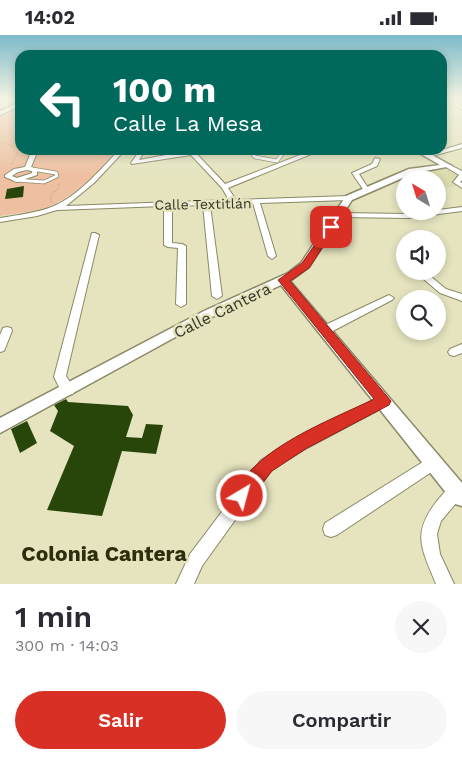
<!DOCTYPE html>
<html lang="es">
<head>
<meta charset="utf-8">
<style>
	body { margin:0; font-family:"Work Sans",sans-serif; background:#f7f7f7; color:#2b2b33; height:100vh; display:flex; flex-direction:column; font-size:19px; white-space:nowrap }
	* { box-sizing:border-box; margin:0 }
	p { font-size:16px; color:#7c7c81 }
	.icon { flex:none; width:28px; height:28px; fill:none; stroke:currentColor; stroke-width:2; stroke-linecap:round; stroke-linejoin:round }
	.map { position:relative; height:549px; overflow:hidden }
	.panel { display:flex; flex-direction:column; background:#fff; flex:1 }
	.panel>* { flex:none }
	.banner { position:absolute; left:15px; top:15px; width:432px; height:105px; border-radius:15px; box-shadow:0 2px 8px #0003; background:#00695c; color:#fff; overflow:hidden }
	.needle { width:32px; rotate:322deg }
	.fabs { position:absolute; left:396px; top:135px; display:grid; gap:10px }
	.fabs a { display:grid; place-items:center; width:50px; height:50px; border-radius:50%; background:#fff; box-shadow:0 2px 8px #0003; font-size:25px }
	.pin { position:absolute; display:grid; place-items:center; width:42px; height:42px; color:#fff; margin:-21px; border-radius:10px; box-shadow:0 2px 8px #0006 }
	.me { position:absolute; width:55px; margin:-28px; rotate:37deg; stroke-linejoin:round; filter:drop-shadow(0 0 4px #0008) }
	.turn { display:flex; align-items:center; gap:18px; height:105px; padding:0 15px; font-size:22px }
	.turn .icon { width:65px; height:65px; stroke-width:2.5 }
	.turn b { display:block; font-size:35px; line-height:42px }
	.round { display:grid; place-items:center; flex:none; width:52px; height:52px; border-radius:26px; background:#f7f7f7 }
	.summary { display:flex; align-items:center; justify-content:space-between; height:85px; padding:0 15px }
	h1 { font-size:30px; font-weight:600; line-height:38px }
	.primary-button { display:flex; gap:10px; margin-top:auto; padding:10px 15px }
	.primary-button a { flex:1; height:58px; border-radius:30px; background:#d93025; color:#fff; font-size:20px; font-weight:600; line-height:58px; text-align:center }
	.primary-button a+a { background:#f7f7f7; color:#2b2b33 }
	.status { display:flex; justify-content:space-between; align-items:center; height:35px; padding:0 25px; background:#fff; direction:ltr }
	.status svg { height:14px; fill:currentColor }
	.map>svg:first-child { display:block }
	.built { fill:#dbdbae }
	.green { fill:#eebfa0 }
	.building { fill:#284609 }
	.lines { fill:none; stroke-linecap:round; stroke-linejoin:round }
	.service-casing { stroke:#8a8967; stroke-width:4.5 }
	.minor-casing { stroke:#8a8967; stroke-width:2 }
	.tertiary-casing { stroke:#8a8967; stroke-width:3 }
	.path { stroke:#a2a285; stroke-width:1; stroke-dasharray:1 2; stroke-linecap:butt }
	.service { stroke:#fff; stroke-width:3 }
	.minor { fill:#fff; fill-rule:evenodd }
	.tertiary { fill:#fff; fill-rule:evenodd }
	.route { fill:#d93025; stroke:#8d1f18 }
	.labels { text-anchor:middle; stroke-width:5; stroke-linejoin:round; paint-order:stroke }
	.far-street-label { font-size:14px; fill:#363627; stroke:#e5e4bf }
	.street-label { font-size:16px; fill:#363627; stroke:#e5e4bf }
	.near-neighbourhood-label { font-size:21px; font-weight:bold; fill:#2e2d0d; stroke:#e5e4bf }
</style>
</head>
<body>
<div class="status"><b>14:02</b><svg viewBox="0 0 49 12"><path d="M0 12V9h3v3zM5 12V6h3v6zM10 12V3h3v9zM15 12V0h3v12zM26 1h20v11H26zM47 4h2v5h-2z"/></svg></div>
<div class="map">
<svg width="462" height="549" viewBox="0 0 462 549">
	<rect width="100%" height="100%" fill="#e5e4bf"/>
	<path class="built" d="M 447,133 L 458,140 L 451,146 L 457,151 L 438,154 L 438,144 L 405,144 L 405,147 L 399,144 L 414,137 Z"/>
	<path class="green" d="M 20,72 L 20,115 L 119,115 C 102,134 77,159 53,170 C 36,177 18,178 0,181 L 0,82 Z"/>
	<g class="building">
		<path d="M 24,151 L 23,162 L 5,164 L 7,154 Z"/>
		<path d="M 66,364 L 68,367 L 128,371 L 133,380 L 126,402 L 142,403 L 146,389 L 163,390 L 156,419 L 122,416 L 102,481 L 47,475 L 74,411 L 50,396 L 58,376 L 54,370 Z"/>
		<path d="M 27,386 L 37,408 L 20,418 L 11,394 Z"/>
	</g>
	<g class="lines">
		<defs>
			<g id="service">
				<path d="M 249,115 L 255,122 L 277,126 L 285,115"/>
				<path d="M 15,145 L 44,147 L 57,141 L 56,138 L 32,134"/>
			</g>
			<g id="minor">
				<path d="M 448,64 L 452,64 L 462,72 L 462,75 Z"/>
				<path d="M 462,109 L 462,113 L 428,122 L 425,120 Z"/>
				<path d="M 32,115 L 38,115 L 31,132 L 37,134 L 37,140 L 17,147 L 5,142 L 5,140 L 14,134 L 25,132 ZM 27,135 L 32,136 L 32,138 L 17,143 L 12,141 L 18,137 Z"/>
				<path d="M 119,115 L 125,115 L 94,148 L 66,171 L 229,165 L 222,153 L 191,120 L 132,129 L 131,128 L 140,115 L 148,115 L 144,117 L 139,125 L 193,115 L 225,149 L 313,115 L 321,115 L 228,153 L 236,165 L 349,161 L 353,163 L 349,165 L 260,168 L 276,221 L 272,224 L 268,221 L 253,168 L 210,170 L 222,261 L 217,264 L 212,261 L 203,170 L 172,171 L 172,208 L 182,209 L 186,211 L 186,269 L 181,272 L 176,269 L 178,213 L 168,212 L 164,210 L 164,171 L 57,175 L 37,181 L 0,187 L 0,183 C 18,180 37,178 54,171 C 79,160 100,135 119,115 Z"/>
				<path d="M 375,123 L 380,124 L 377,131 L 359,139 L 370,156 L 365,157 L 352,138 L 372,129 Z"/>
				<path d="M 446,130 L 450,130 L 462,136 L 462,145 L 460,147 L 462,148 L 462,153 L 453,147 L 459,140 L 446,132 Z"/>
				<path d="M 462,172 L 462,176 L 408,183 L 340,182 L 336,180 L 340,178 L 408,179 L 438,176 L 438,175 Z"/>
				<path d="M 92,198 L 95,198 L 99,200 L 66,341 L 75,355 L 73,359 C 63,362 58,350 54,342 Z"/>
				<path d="M 404,222 L 405,223 L 405,229 L 400,225 Z"/>
				<path d="M 414,236 L 424,236 L 446,254 L 462,259 L 462,266 L 440,258 Z"/>
				<path d="M 389,260 L 394,263 L 392,265 L 329,298 L 321,298 L 320,295 L 321,292 Z"/>
				<path d="M 7,292 L 11,293 L 12,296 L 4,316 L 0,317 L 0,300 L 3,293 Z"/>
				<path d="M 462,309 L 462,318 L 454,321 L 450,320 L 448,317 L 450,314 Z"/>
				<path d="M 384,361 L 388,362 L 390,366 L 388,370 L 307,413 L 271,435 L 202,531 L 194,549 L 176,549 L 190,519 L 261,425 L 297,403 Z"/>
				<path d="M 434,420 L 439,422 L 441,427 L 439,432 L 337,500 L 331,502 L 325,500 L 323,494 L 325,488 Z"/>
				<path d="M 457,448 L 462,450 L 462,461 L 441,486 L 437,499 L 440,519 L 454,549 L 436,549 C 422,514 411,499 437,466 C 443,459 449,451 457,448 Z"/>
			</g>
			<g id="tertiary">
				<path d="M 20,67 L 20,71 L 0,80 L 0,76 Z"/>
				<path d="M 414,115 L 423,115 L 452,131 L 414,138 L 352,165 L 309,232 L 290,246 L 462,448 L 462,471 L 455,469 L 281,250 L 212,282 L 0,398 L 0,383 L 204,276 L 288,238 L 301,228 L 346,161 L 409,134 L 440,130 Z"/>
			</g>
		</defs>
		<use href="#service" class="service-casing"/>
		<use href="#minor" class="minor-casing"/>
		<use href="#tertiary" class="tertiary-casing"/>
		<g class="path">
			<path d="M 0,107 L 17,112 L 19,116 L 11,131"/>
			<path d="M 52,167 L 50,162 L 59,152 L 59,147"/>
		</g>
		<use href="#service" class="service"/>
		<use href="#minor" class="minor"/>
		<use href="#tertiary" class="tertiary"/>
	</g>
	<linearGradient id="sky" x2="0" y2="1"><stop stop-color="#7cbac9"/><stop offset="0.45" stop-color="#f3f3e2"/><stop offset="1" stop-color="#f3f3e2" stop-opacity="0"/></linearGradient>
	<rect width="462" height="141" fill="url(#sky)"/>
	<path class="route" d="M 328,191 L 336,192 L 309,233 L 290,246 L 391,366 L 389,370 L 307,413 L 272,436 L 248,467 L 242,470 L 236,467 L 233,461 C 254,413 329,386 374,364 L 278,245 L 302,228 Z"/>
	<g class="labels">
		<g class="far-street-label">
			<text transform="translate(203 169) rotate(-1)" y="5">Calle Textitlán</text>
		</g>
		<g class="street-label">
			<text transform="translate(222 275) rotate(-26)" y="6">Calle Cantera</text>
		</g>
		<g class="near-neighbourhood-label">
			<text x="104" y="526">Colonia Cantera</text>
		</g>
	</g>
</svg>
<div class="fabs">
<a><svg class="needle" viewBox="-14 -14 28 28"><path d="M0-13l5 13h-10z" fill="#e53935"/><path d="M0 13l5-13h-10z" fill="#7c7c81"/></svg></a>
<a><svg class="icon" aria-label="sound" viewBox="0 0 24 24"><path d="M4 9h4l5-4v14l-5-4H4zM17 9q2 3 0 6"/></svg></a>
<a><svg class="icon" aria-label="search" viewBox="0 0 24 24"><circle cx="10" cy="10" r="6"/><path d="M15 15l6 6"/></svg></a>
</div>
<div class="pin" style="left:331px;top:192px;background:#d93025"><svg class="icon" aria-label="arrive" viewBox="0 0 24 24"><path d="M6 21V4h12l-3 4 3 4H6"/></svg></div>
<svg class="me" style="left:242px;top:461px" viewBox="-20 -20 40 40"><circle r="17" fill="#d93025" stroke="#fff" stroke-width="3"/><path d="M0-11L8 9 0 5-8 9z" fill="#fff"/></svg>
<div class="banner">
<div class="turn"><svg class="icon" aria-label="left" viewBox="0 0 24 24"><path d="M17 20v-9H6M10 6l-5 5 5 5"/></svg><div><b>100 m</b>Calle La Mesa</div></div>
</div>
</div>
<section class="panel">
<div class="summary"><div><h1>1 min</h1><p>300 m · 14:03</p></div><a class="round"><svg class="icon" aria-label="close" viewBox="0 0 24 24"><path d="M6 6l12 12M18 6L6 18"/></svg></a></div>
<div class="primary-button"><a>Salir</a><a>Compartir</a></div>
</section>
</body>
</html>
